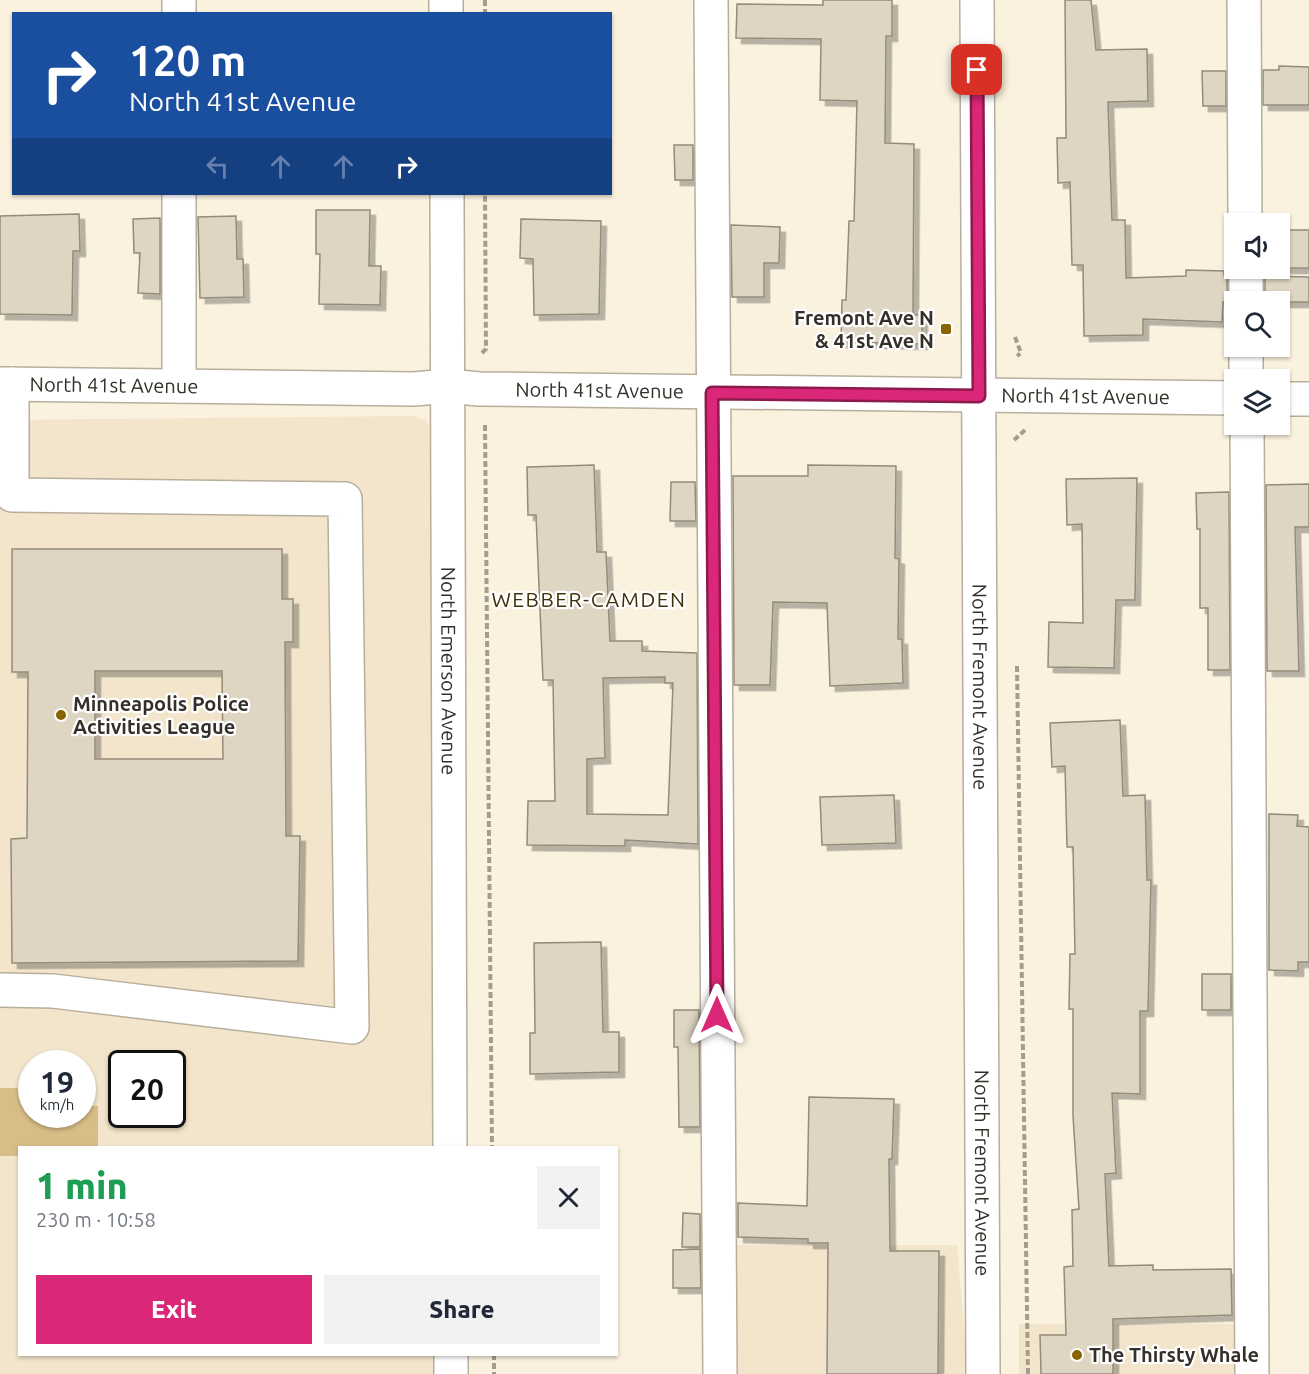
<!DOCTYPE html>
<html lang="en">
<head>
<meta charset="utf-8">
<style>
	body { margin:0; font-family:Ubuntu,sans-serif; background:#f2f2f3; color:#1f2937; height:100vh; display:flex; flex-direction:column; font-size:22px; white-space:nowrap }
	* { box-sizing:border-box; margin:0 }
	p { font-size:20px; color:#747a83 }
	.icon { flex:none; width:33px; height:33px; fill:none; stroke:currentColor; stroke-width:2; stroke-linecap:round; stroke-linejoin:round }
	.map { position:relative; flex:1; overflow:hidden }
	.drawer { position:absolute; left:18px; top:1146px; width:600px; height:210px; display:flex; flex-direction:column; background:#fff; border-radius:0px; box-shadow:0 2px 4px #0004 }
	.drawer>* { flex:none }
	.top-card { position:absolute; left:12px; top:12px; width:600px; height:183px; border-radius:0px; box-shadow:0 2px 4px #0004; background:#1a4fa0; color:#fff; overflow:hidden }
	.tools { position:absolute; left:1224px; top:213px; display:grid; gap:12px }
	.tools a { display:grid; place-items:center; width:66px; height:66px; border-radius:0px; background:#fff; box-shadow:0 2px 4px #0004; font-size:30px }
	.speed { position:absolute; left:18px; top:1050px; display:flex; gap:12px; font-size:30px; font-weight:700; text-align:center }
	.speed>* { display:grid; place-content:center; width:78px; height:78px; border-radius:50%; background:#fff; box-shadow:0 2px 4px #0004; line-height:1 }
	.speed small { font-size:15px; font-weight:400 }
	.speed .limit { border:3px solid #111; border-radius:9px; background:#fff; color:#111 }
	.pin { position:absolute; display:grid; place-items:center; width:51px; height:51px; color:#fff; margin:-26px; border-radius:12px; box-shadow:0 3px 9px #0006 }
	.me { position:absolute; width:66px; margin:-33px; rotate:0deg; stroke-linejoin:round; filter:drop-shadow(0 0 4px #0008) }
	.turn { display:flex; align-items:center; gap:21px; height:126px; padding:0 18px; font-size:27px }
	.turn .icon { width:78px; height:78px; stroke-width:2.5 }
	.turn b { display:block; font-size:42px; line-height:51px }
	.lanes { display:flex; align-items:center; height:57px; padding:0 18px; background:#0003; justify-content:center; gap:30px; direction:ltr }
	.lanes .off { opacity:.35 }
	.round { display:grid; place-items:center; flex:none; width:63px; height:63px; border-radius:0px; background:#f2f2f3 }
	.head { display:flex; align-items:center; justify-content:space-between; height:102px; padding:0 18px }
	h1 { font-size:36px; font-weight:800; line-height:45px; color:#1e9e55 }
	.button { display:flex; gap:12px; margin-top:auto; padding:12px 18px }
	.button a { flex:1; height:69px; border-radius:0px; background:#db2777; color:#fff; font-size:24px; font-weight:800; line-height:69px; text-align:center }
	.button a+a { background:#f2f2f3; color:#1f2937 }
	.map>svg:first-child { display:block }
	.built { fill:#f2e5cb; fill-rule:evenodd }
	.green { fill:#d8bd87 }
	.building { fill:#ded5c2; stroke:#948b7a; stroke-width:1.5; fill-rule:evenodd; filter:url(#shadow) }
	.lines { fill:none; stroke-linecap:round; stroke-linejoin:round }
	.minor-casing { stroke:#b7ae9c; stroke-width:36 }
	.path { stroke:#a39d8f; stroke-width:4; stroke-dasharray:6 3; stroke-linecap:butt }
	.minor { stroke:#fff; stroke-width:33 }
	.route-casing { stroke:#8e194d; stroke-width:15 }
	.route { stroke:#db2777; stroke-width:10 }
	.poi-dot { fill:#886501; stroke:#fff; stroke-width:2 }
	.labels { text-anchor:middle; stroke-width:4.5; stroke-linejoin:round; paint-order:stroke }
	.poi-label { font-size:20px; font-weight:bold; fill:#343029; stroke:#fff; text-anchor:start }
	.street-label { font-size:20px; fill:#343029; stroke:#fff }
	.neighbourhood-label { font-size:21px; letter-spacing:1.5px; fill:#423108; stroke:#fff }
</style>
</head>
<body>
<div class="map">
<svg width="1309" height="1374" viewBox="0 0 1309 1374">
	<defs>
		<filter id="shadow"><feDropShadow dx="5.5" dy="5.5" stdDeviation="0" flood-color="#0004"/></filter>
	</defs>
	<rect width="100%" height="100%" fill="#faf1de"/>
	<g class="built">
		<path d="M 413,416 L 426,420 L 433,434 L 434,1147 L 20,1148 L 20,1354 L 434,1354 L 434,1374 L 0,1374 L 0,420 ZM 32,1064 L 82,1064 L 82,1114 L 32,1114 ZM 122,1064 L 172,1064 L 172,1114 L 122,1114 Z"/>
		<path d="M 730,1245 L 957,1245 L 968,1374 L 731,1374 Z"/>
		<rect x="1019" y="1324" width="237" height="50"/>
	</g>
	<path class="green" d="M 0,1088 L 31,1088 L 32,1114 L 82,1114 L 83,1106 L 98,1106 L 98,1147 L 20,1148 L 19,1156 L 0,1156 Z"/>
	<g class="building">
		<path d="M 823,0 L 892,0 L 892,36 L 886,36 L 885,143 L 914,144 L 913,315 L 922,315 L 922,344 L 841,342 L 842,300 L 846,300 L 849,221 L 854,221 L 857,101 L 820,100 L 821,39 L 736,38 L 737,4 L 823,5 Z"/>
		<path d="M 1065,0 L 1091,0 L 1096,50 L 1147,49 L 1148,101 L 1108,102 L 1112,220 L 1125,220 L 1126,278 L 1186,276 L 1186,270 L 1224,271 L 1224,275 L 1227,275 L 1227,302 L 1223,302 L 1222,322 L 1143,319 L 1143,335 L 1084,336 L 1083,265 L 1072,265 L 1070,182 L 1058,183 L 1057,138 L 1066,138 Z"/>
		<path d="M 1279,66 L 1309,67 L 1309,105 L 1263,105 L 1263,70 L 1279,70 Z"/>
		<path d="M 1202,71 L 1226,71 L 1226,106 L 1203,106 Z"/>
		<path d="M 674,145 L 693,145 L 693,180 L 675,180 Z"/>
		<path d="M 316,210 L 370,210 L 369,266 L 381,266 L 380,305 L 319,304 L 320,254 L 316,254 Z"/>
		<path d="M 79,214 L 80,251 L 73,251 L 72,315 L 0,314 L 0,216 Z"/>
		<path d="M 236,216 L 237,259 L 243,259 L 244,297 L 200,298 L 198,217 Z"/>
		<path d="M 160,218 L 160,294 L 138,293 L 140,253 L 134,253 L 133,219 Z"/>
		<path d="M 521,219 L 601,221 L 599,314 L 534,315 L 533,259 L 520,258 Z"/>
		<path d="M 731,225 L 780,227 L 779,263 L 764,263 L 764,297 L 732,297 Z"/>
		<rect x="1280" y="230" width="29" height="38"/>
		<path d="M 1265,276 L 1309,277 L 1309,302 L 1265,302 Z"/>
		<path d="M 594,465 L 597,552 L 606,552 L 610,641 L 642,641 L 642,651 L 697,653 L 698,844 L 625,840 L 625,846 L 527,845 L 528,801 L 555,801 L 553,680 L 543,680 L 536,515 L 528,515 L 527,467 ZM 665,677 L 665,683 L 673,683 L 668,815 L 587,814 L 587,759 L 605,758 L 603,678 Z"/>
		<path d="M 808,465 L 896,466 L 895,558 L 899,559 L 898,639 L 902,639 L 903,683 L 830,686 L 827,603 L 773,602 L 770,685 L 734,685 L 733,476 L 808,476 Z"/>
		<path d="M 1137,478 L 1135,600 L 1116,600 L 1114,668 L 1048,667 L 1049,622 L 1083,623 L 1082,524 L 1067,525 L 1066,479 Z"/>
		<path d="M 671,482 L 695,482 L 696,521 L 670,521 Z"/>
		<path d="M 1309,484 L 1309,527 L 1295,527 L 1299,671 L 1267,671 L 1266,485 Z"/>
		<path d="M 1229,492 L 1230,670 L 1208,670 L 1208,608 L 1200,608 L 1200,529 L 1197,529 L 1196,493 Z"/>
		<path d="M 12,549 L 282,549 L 282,599 L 293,599 L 293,642 L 285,642 L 286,836 L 300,836 L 298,961 L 12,963 L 11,839 L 27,838 L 28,672 L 12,672 ZM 95,671 L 222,671 L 223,759 L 95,759 Z"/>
		<path d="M 1120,720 L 1123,796 L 1145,795 L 1147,880 L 1151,880 L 1148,1011 L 1140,1011 L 1140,1094 L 1112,1093 L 1116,1173 L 1105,1174 L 1109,1266 L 1153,1265 L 1153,1270 L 1231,1269 L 1232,1315 L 1113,1319 L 1113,1374 L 1041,1374 L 1040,1335 L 1066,1335 L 1064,1267 L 1073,1266 L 1072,1210 L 1079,1209 L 1073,1116 L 1073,1009 L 1069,1009 L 1070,954 L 1075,954 L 1073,847 L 1067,847 L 1065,766 L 1052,767 L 1050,723 Z"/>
		<path d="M 894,795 L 896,843 L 822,845 L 820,797 Z"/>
		<path d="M 1269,814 L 1298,815 L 1297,826 L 1309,827 L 1309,962 L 1298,962 L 1298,971 L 1269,970 Z"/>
		<path d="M 601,942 L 603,1032 L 619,1032 L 619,1072 L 530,1074 L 530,1033 L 535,1033 L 534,943 Z"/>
		<rect x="1202" y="974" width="29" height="36"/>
		<path d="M 674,1010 L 699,1010 L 700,1127 L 679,1127 L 678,1047 L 674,1047 Z"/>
		<path d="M 809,1097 L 894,1099 L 892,1159 L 889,1159 L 890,1251 L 939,1251 L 938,1374 L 827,1374 L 828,1243 L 808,1243 L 808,1239 L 738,1237 L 738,1203 L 807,1206 Z"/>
		<path d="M 683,1213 L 700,1214 L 700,1247 L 682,1247 Z"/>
		<path d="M 700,1249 L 701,1288 L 673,1288 L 673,1250 Z"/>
	</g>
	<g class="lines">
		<defs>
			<g id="minor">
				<path d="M 446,0 L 446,14"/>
				<path d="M 711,0 L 720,1374"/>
				<path id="s1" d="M 977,0 L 983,1374"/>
				<path d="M 1244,0 L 1245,224"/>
				<path d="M 179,14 L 179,0"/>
				<path id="s2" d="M 447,194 L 450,1148"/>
				<path d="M 1246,268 L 1246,302"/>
				<path d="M 1246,346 L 1246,380"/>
				<path id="s3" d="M 0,384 L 414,389 L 448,386 L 479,389 L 1234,398"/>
				<path d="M 179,386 L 179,194"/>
				<path d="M 1280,399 L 1309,399"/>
				<path d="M 1247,424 L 1252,1374"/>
				<path d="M 0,990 L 53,991 L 352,1027 L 345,499 L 12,495 L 12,384"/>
				<path d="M 451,1374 L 451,1354"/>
			</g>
		</defs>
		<use href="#minor" class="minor-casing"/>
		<g class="path">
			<path d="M 485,0 L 485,14"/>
			<path d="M 1015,337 L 1021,353 L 1017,356"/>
			<path d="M 482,353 L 486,349 L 485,194"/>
			<path d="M 485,425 L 492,1148"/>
			<path d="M 1014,440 L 1025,430"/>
			<path d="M 1017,666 L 1028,1374"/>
			<path d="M 494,1354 L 494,1374"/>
		</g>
		<use href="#minor" class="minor"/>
	</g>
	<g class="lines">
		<defs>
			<path id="route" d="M 717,1015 L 712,393 L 979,396 L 977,70"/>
		</defs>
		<use href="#route" class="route-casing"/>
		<use href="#route" class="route"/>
	</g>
	<g class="poi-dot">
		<rect x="940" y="323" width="12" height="12" rx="3"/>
		<circle cx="61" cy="715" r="6"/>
		<circle cx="1077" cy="1355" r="6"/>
	</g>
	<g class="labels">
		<g class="poi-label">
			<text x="934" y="325" text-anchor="end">Fremont Ave N<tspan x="934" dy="23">&amp; 41st Ave N</tspan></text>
			<text x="73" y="711">Minneapolis Police<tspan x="73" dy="23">Activities League</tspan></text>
			<text x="1089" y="1362">The Thirsty Whale</text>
		</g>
		<g class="street-label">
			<text dy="7" stroke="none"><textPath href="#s3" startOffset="114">North 41st Avenue</textPath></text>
			<text dy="7" stroke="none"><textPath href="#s3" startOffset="600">North 41st Avenue</textPath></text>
			<text dy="7" stroke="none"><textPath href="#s3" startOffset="1086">North 41st Avenue</textPath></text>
			<text dy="7" stroke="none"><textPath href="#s2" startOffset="477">North Emerson Avenue</textPath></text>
			<text dy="7" stroke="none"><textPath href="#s1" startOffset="687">North Fremont Avenue</textPath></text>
			<text dy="7" stroke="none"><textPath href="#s1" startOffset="1173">North Fremont Avenue</textPath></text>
		</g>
		<g class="neighbourhood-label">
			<text x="589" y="607">WEBBER-CAMDEN</text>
		</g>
	</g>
</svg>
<div class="tools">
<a><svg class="icon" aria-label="sound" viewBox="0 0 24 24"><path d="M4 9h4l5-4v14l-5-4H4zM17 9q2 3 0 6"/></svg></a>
<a><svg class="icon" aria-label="search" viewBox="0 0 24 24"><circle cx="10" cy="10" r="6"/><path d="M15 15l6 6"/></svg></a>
<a><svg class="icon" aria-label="layers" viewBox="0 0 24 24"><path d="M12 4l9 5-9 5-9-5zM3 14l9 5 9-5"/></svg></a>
</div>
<div class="speed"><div>19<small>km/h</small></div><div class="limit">20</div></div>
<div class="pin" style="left:977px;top:70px;background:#d93025"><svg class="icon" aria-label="arrive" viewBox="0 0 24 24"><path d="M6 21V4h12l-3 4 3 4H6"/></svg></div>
<svg class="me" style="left:717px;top:1015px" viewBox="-20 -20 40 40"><path d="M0-17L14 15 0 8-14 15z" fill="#db2777" stroke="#fff" stroke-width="4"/></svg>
<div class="top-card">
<div class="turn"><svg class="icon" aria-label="right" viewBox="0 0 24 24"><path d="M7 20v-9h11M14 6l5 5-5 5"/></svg><div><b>120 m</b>North 41st Avenue</div></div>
<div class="lanes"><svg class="icon off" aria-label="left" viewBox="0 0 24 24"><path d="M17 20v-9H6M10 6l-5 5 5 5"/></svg><svg class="icon off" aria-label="ahead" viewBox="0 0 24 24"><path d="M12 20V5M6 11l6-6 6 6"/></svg><svg class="icon off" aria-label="ahead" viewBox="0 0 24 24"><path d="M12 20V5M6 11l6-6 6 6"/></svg><svg class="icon" aria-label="right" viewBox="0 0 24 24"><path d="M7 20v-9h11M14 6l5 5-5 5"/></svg></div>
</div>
<section class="drawer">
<div class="head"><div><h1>1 min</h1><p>230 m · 10:58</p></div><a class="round"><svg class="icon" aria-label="close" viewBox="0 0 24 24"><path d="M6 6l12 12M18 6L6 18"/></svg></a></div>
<div class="button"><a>Exit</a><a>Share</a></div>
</section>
</div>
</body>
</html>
